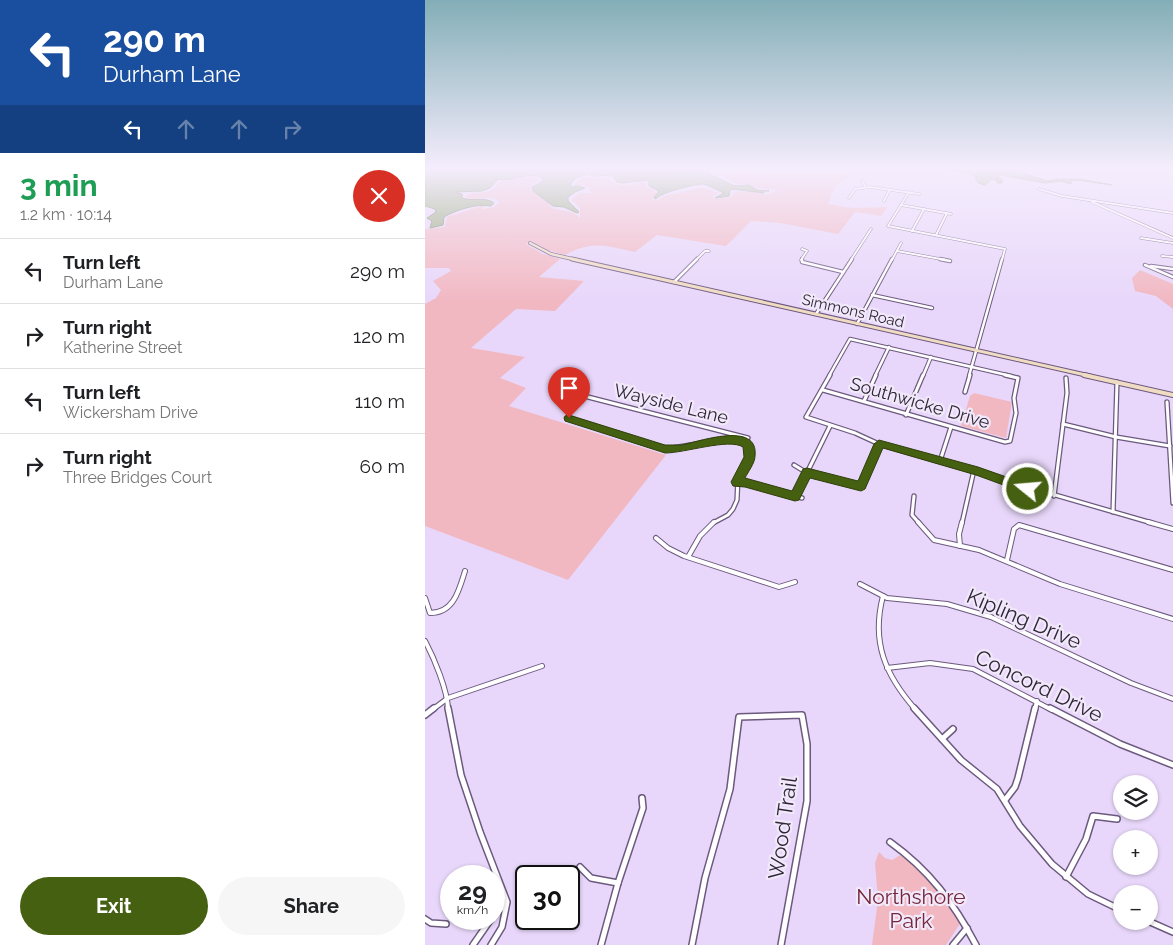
<!DOCTYPE html>
<html lang="en">
<head>
<meta charset="utf-8">
<style>
	body { margin:0; font-family:Raleway,sans-serif; background:#f6f6f6; color:#202124; height:100vh; display:flex; flex-direction:column; font-size:19px; white-space:nowrap }
	* { box-sizing:border-box; margin:0 }
	p { font-size:16px; color:#757577 }
	.icon { flex:none; width:28px; height:28px; fill:none; stroke:currentColor; stroke-width:2; stroke-linecap:round; stroke-linejoin:round }
	.map { position:relative; flex:1; overflow:hidden }
	.sheet { display:flex; flex-direction:column; background:#fff; width:425px }
	.sheet>* { flex:none }
	.hud { background:#1a4fa0; color:#fff; overflow:hidden }
	.controls { position:absolute; left:688px; top:775px; display:grid; gap:10px }
	.controls a { display:grid; place-items:center; width:45px; height:45px; border-radius:50%; background:#fff; box-shadow:0 1px 4px #0004; font-size:25px }
	.speed { position:absolute; left:15px; top:865px; display:flex; gap:10px; font-size:25px; font-weight:700; text-align:center }
	.speed>* { display:grid; place-content:center; width:65px; height:65px; border-radius:50%; background:#fff; box-shadow:0 1px 4px #0004; line-height:1 }
	.speed small { font-size:12px; font-weight:400 }
	.speed .limit { border:2px solid #111; border-radius:8px; background:#fff; color:#111 }
	.pin { position:absolute; display:grid; place-items:center; width:42px; height:42px; color:#fff; margin:-51px -21px; border-radius:50% 50% 50% 0; rotate:-45deg; box-shadow:0 0 5px #0007 }
	.pin .icon { rotate:45deg }
	.me { position:absolute; width:55px; margin:-28px; rotate:287deg; stroke-linejoin:round; filter:drop-shadow(0 0 4px #0008) }
	.turn { display:flex; align-items:center; gap:18px; height:105px; padding:0 20px; font-size:22px }
	.turn .icon { width:65px; height:65px; stroke-width:2.5 }
	.turn b { display:block; font-size:35px; line-height:42px }
	.lanes { display:flex; align-items:center; height:48px; padding:0 20px; background:#0003; justify-content:center; gap:25px; direction:ltr }
	.lanes .off { opacity:.35 }
	.round { display:grid; place-items:center; flex:none; width:52px; height:52px; border-radius:26px; background:#f6f6f6 }
	.headline { display:flex; align-items:center; justify-content:space-between; height:85px; padding:0 20px }
	h1 { font-size:30px; font-weight:700; line-height:38px; color:#1e9e55 }
	.button { display:flex; gap:10px; margin-top:auto; padding:10px 20px }
	.button a { flex:1; height:58px; border-radius:30px; background:#456010; color:#fff; font-size:20px; font-weight:700; line-height:58px; text-align:center }
	.button a+a { background:#f6f6f6; color:#202124 }
	ul { padding:0; list-style:none }
	li { display:flex; align-items:center; gap:15px; height:65px; padding:0 20px; border-top:1px solid #e0e0e0 }
	li div { flex:1 }
	li b { display:block; font-size:19px }
	li em { font-style:normal }
	main { display:flex; flex:1; min-height:0 }
	.map>svg:first-child { display:block }
	.green { fill:#f1b8c2 }
	.water { fill:#8da46d; stroke:#717e5d }
	.lines { fill:none; stroke-linecap:round; stroke-linejoin:round }
	.street-far4-casing { stroke:#6c597e; stroke-width:3 }
	.street-far3-casing { stroke:#6c597e; stroke-width:4.5 }
	.street-far2-casing { stroke:#6c597e; stroke-width:5.5 }
	.street-far1-casing { stroke:#6c597e; stroke-width:6 }
	.street-casing { stroke:#6c597e; stroke-width:8 }
	.secondary-far2-casing { stroke:#6c597e; stroke-width:4 }
	.secondary-far1-casing { stroke:#6c597e; stroke-width:5 }
	.secondary-casing { stroke:#6c597e; stroke-width:6 }
	.street-far4 { stroke:#fff; stroke-width:2 }
	.street-far3 { stroke:#fff; stroke-width:2.5 }
	.street-far2 { stroke:#fff; stroke-width:3 }
	.street-far1 { stroke:#fff; stroke-width:4 }
	.street { stroke:#fff; stroke-width:5 }
	.secondary-far2 { stroke:#f0dcc3; stroke-width:2.5 }
	.secondary-far1 { stroke:#f0dcc3; stroke-width:3 }
	.secondary { stroke:#f0dcc3; stroke-width:4 }
	.route { fill:#456010; stroke:#2d3e0a }
	.labels { text-anchor:middle; stroke-width:4.5; stroke-linejoin:round; paint-order:stroke }
	.far-street-label { font-size:15px; fill:#2f2637; stroke:#f1e8fa }
	.street-label { font-size:18px; fill:#2f2637; stroke:#f1e8fa }
	.near-street-label { font-size:21px; fill:#2f2637; stroke:#f1e8fa }
	.near-park-label { font-size:21px; fill:#74263b; stroke:#f1e8fa }
</style>
</head>
<body>
<main>
<section class="sheet">
<div class="hud">
<div class="turn"><svg class="icon" aria-label="left" viewBox="0 0 24 24"><path d="M17 20v-9H6M10 6l-5 5 5 5"/></svg><div><b>290 m</b>Durham Lane</div></div>
<div class="lanes"><svg class="icon" aria-label="left" viewBox="0 0 24 24"><path d="M17 20v-9H6M10 6l-5 5 5 5"/></svg><svg class="icon off" aria-label="ahead" viewBox="0 0 24 24"><path d="M12 20V5M6 11l6-6 6 6"/></svg><svg class="icon off" aria-label="ahead" viewBox="0 0 24 24"><path d="M12 20V5M6 11l6-6 6 6"/></svg><svg class="icon off" aria-label="right" viewBox="0 0 24 24"><path d="M7 20v-9h11M14 6l5 5-5 5"/></svg></div>
</div>
<div class="headline"><div><h1>3 min</h1><p>1.2 km · 10:14</p></div><a class="round" style="background:#d93025;color:#fff"><svg class="icon" aria-label="close" viewBox="0 0 24 24"><path d="M6 6l12 12M18 6L6 18"/></svg></a></div>
<ul>
<li><svg class="icon" aria-label="left" viewBox="0 0 24 24"><path d="M17 20v-9H6M10 6l-5 5 5 5"/></svg><div><b>Turn left</b><p>Durham Lane</p></div><em>290 m</em></li>
<li><svg class="icon" aria-label="right" viewBox="0 0 24 24"><path d="M7 20v-9h11M14 6l5 5-5 5"/></svg><div><b>Turn right</b><p>Katherine Street</p></div><em>120 m</em></li>
<li><svg class="icon" aria-label="left" viewBox="0 0 24 24"><path d="M17 20v-9H6M10 6l-5 5 5 5"/></svg><div><b>Turn left</b><p>Wickersham Drive</p></div><em>110 m</em></li>
<li><svg class="icon" aria-label="right" viewBox="0 0 24 24"><path d="M7 20v-9h11M14 6l5 5-5 5"/></svg><div><b>Turn right</b><p>Three Bridges Court</p></div><em>60 m</em></li>
</ul>
<div class="button"><a>Exit</a><a>Share</a></div>
</section>
<div class="map">
<svg width="748" height="945" viewBox="0 0 748 945">
	<rect width="100%" height="100%" fill="#e8d7fa"/>
	<g class="green">
		<path d="M 293,168 L 439,168 L 410,186 L 403,204 L 428,208 L 462,207 L 456,216 L 430,212 L 413,234 L 355,223 L 326,221 L 301,246 L 232,235 L 210,252 C 180,246 168,240 140,255 L 120,249 L 106,241 L 101,244 L 118,254 L 135,259 L 114,277 L 159,281 L 130,311 L 91,309 L 46,348 L 100,357 L 75,378 L 101,388 L 84,406 L 241,455 L 143,580 L 0,526 L 0,304 L 11,298 L 16,290 L 8,281 L 26,271 L 24,268 L 0,268 L 0,229 L 20,227 L 22,217 L 57,206 L 60,206 L 56,208 L 58,209 L 69,207 L 75,202 C 64,193 51,202 40,197 C 51,188 63,199 75,182 L 109,176 L 114,179 L 114,181 L 106,185 L 105,189 C 110,195 123,201 127,208 L 149,213 L 155,218 L 155,208 L 147,200 L 155,193 L 165,193 L 165,188 L 156,185 L 149,186 C 159,171 167,181 183,178 C 196,189 205,185 221,182 L 221,186 L 232,193 L 227,199 L 231,201 C 240,195 243,195 254,193 C 273,189 273,184 293,193 L 287,197 L 289,199 L 307,197 L 309,192 L 328,192 L 342,195 L 353,190 L 332,188 L 317,183 L 312,184 L 290,172 Z"/>
		<path d="M 715,270 L 748,284 L 748,309 L 731,296 L 710,291 L 707,278 Z"/>
		<path d="M 549,393 L 587,402 L 581,438 L 536,426 L 545,396 Z"/>
		<path d="M 454,852 L 460,858 L 467,860 L 477,854 L 503,875 L 536,922 L 521,945 L 447,945 L 453,900 L 450,863 Z"/>
	</g>
	<g class="water">
		<path d="M 0,168 L 245,168 L 251,170 L 289,168 L 283,173 L 309,186 L 324,185 L 332,190 L 344,191 L 338,191 L 339,193 L 307,189 L 305,190 L 304,196 L 290,198 L 299,193 C 294,191 284,185 278,184 C 269,184 234,193 231,199 L 229,198 L 230,196 L 234,191 L 224,186 L 224,180 L 196,183 L 192,182 L 187,175 L 168,176 L 164,174 C 154,176 147,178 145,187 L 153,186 L 160,188 L 150,192 L 143,197 L 143,201 L 154,212 L 152,213 L 139,207 L 128,206 L 108,191 L 107,187 L 117,182 L 118,179 C 104,169 89,183 73,179 L 65,188 L 57,191 L 29,192 L 37,194 L 37,198 C 47,202 60,196 69,203 L 66,206 C 52,203 31,210 19,217 L 18,225 L 5,228 L 7,221 L 2,218 L 11,212 L 10,209 L 0,206 Z"/>
		<path d="M 517,168 L 584,168 L 622,181 L 632,179 L 655,179 L 687,185 L 652,180 L 646,181 L 646,184 L 636,181 L 620,183 L 575,175 L 572,176 L 578,180 L 577,183 L 572,183 L 573,181 L 567,179 L 560,185 L 553,183 L 549,175 Z"/>
	</g>
	<g class="lines">
		<defs>
			<g id="street-far4">
				<path d="M 437,181 L 440,186"/>
				<path d="M 614,189 L 637,196 L 748,213"/>
				<path d="M 484,192 L 463,226 L 580,249 L 577,260"/>
				<path d="M 424,198 L 430,189 L 445,187 L 494,194"/>
				<path d="M 459,201 L 464,191"/>
				<path d="M 667,202 L 748,238"/>
				<path d="M 476,205 L 526,214"/>
				<path d="M 487,231 L 499,209"/>
				<path d="M 511,235 L 522,213"/>
				<path d="M 716,238 L 748,243"/>
				<path d="M 472,251 L 521,260"/>
				<path d="M 737,256 L 748,257"/>
				<path d="M 271,260 L 280,251 L 284,251"/>
				<path d="M 376,260 L 382,251 L 377,249"/>
				<path d="M 426,260 L 446,229"/>
				<path d="M 467,260 L 476,243"/>
			</g>
			<g id="street-far3">
				<path d="M 377,259 L 377,262 L 418,272"/>
				<path d="M 515,259 L 525,261"/>
				<path d="M 720,265 L 748,277"/>
				<path d="M 726,266 L 748,269"/>
				<path d="M 249,282 L 272,259"/>
				<path d="M 447,295 L 507,308"/>
				<path d="M 391,314 L 427,259"/>
				<path d="M 432,324 L 467,259"/>
				<path d="M 404,376 L 425,339 L 586,376"/>
				<path d="M 450,376 L 464,347"/>
				<path d="M 498,376 L 506,357"/>
				<path d="M 544,376 L 577,259"/>
			</g>
			<g id="street-far2">
				<path d="M 405,375 L 381,417 L 430,433 L 454,444 L 727,523"/>
				<path d="M 398,390 L 580,442 L 585,441 L 591,413 L 589,398 L 593,378 L 580,375"/>
				<path d="M 540,392 L 545,375"/>
				<path d="M 163,397 L 323,438"/>
				<path d="M 439,401 L 451,375"/>
				<path d="M 742,402 L 748,503"/>
				<path d="M 481,415 L 498,375"/>
				<path d="M 144,418 L 240,449 L 303,439 L 323,445 L 325,457 L 313,477 L 312,500 L 308,509 L 303,515 L 288,523"/>
				<path d="M 638,424 L 691,437 L 745,446"/>
				<path d="M 515,461 L 526,427"/>
				<path d="M 369,465 L 382,473 L 436,486 L 454,444"/>
				<path d="M 312,483 L 320,482 L 377,498"/>
				<path d="M 489,496 L 487,515 L 494,523"/>
				<path d="M 629,496 L 642,393 L 641,378"/>
				<path d="M 370,497 L 405,426"/>
				<path d="M 688,512 L 692,382"/>
				<path d="M 537,523 L 549,470"/>
			</g>
			<g id="street-far1">
				<path d="M 493,522 L 509,540 L 554,550 L 635,584 L 748,619"/>
				<path d="M 723,522 L 748,529"/>
				<path d="M 231,538 L 243,548 L 259,556 L 354,587 L 370,582"/>
				<path d="M 535,546 L 534,534 L 537,522"/>
				<path d="M 263,557 L 275,536 L 289,522"/>
				<path d="M 582,560 L 589,529 L 594,525 L 748,570"/>
				<path d="M 435,584 L 462,598 L 522,604 L 566,617 L 706,683 L 748,699"/>
				<path d="M 458,596 C 446,642 460,675 491,710"/>
				<path d="M 0,598 L 5,613 C 29,613 34,590 40,571"/>
				<path d="M 0,641 C 9,658 23,691 23,710"/>
				<path d="M 462,668 L 505,663 L 548,669 L 627,710"/>
				<path d="M 7,710 L 23,698 L 117,666"/>
				<path d="M 610,710 L 612,701"/>
			</g>
			<g id="street">
				<path d="M 23,708 L 36,775 L 55,832 L 82,902 L 77,927 L 66,945"/>
				<path d="M 489,708 L 536,760 L 572,789 L 595,826 L 627,864 L 663,894 L 696,910"/>
				<path d="M 625,708 L 695,744 L 748,765"/>
				<path d="M 0,715 L 9,708"/>
				<path d="M 517,739 L 528,729"/>
				<path d="M 580,800 L 590,787 L 593,778 L 610,708"/>
				<path d="M 465,842 C 504,870 529,903 551,945"/>
				<path d="M 155,867 L 166,878 L 193,883"/>
				<path d="M 641,877 L 661,839 L 668,816 L 692,819"/>
				<path d="M 69,916 L 81,903"/>
				<path d="M 0,919 L 6,923 L 21,924"/>
				<path d="M 723,921 L 748,932"/>
				<path d="M 48,945 L 66,919"/>
				<path d="M 176,945 L 193,883 L 218,808 L 217,798"/>
				<path d="M 267,945 L 280,878 L 305,789 L 314,717 L 377,715 L 382,744 L 382,801 L 356,945"/>
				<path d="M 528,945 L 542,928"/>
			</g>
			<path id="secondary-far2" d="M 105,243 L 126,254 L 152,260"/>
			<path id="secondary-far1" d="M 147,259 L 665,376"/>
			<path id="secondary" d="M 659,375 L 748,395"/>
		</defs>
		<use href="#street-far4" class="street-far4-casing"/>
		<use href="#street-far3" class="street-far3-casing"/>
		<use href="#street-far2" class="street-far2-casing"/>
		<use href="#street-far1" class="street-far1-casing"/>
		<use href="#street" class="street-casing"/>
		<use href="#secondary-far2" class="secondary-far2-casing"/>
		<use href="#secondary-far1" class="secondary-far1-casing"/>
		<use href="#secondary" class="secondary-casing"/>
		<use href="#street-far4" class="street-far4"/>
		<use href="#street-far3" class="street-far3"/>
		<use href="#street-far2" class="street-far2"/>
		<use href="#street-far1" class="street-far1"/>
		<use href="#street" class="street"/>
		<use href="#secondary-far2" class="secondary-far2"/>
		<use href="#secondary-far1" class="secondary-far1"/>
		<use href="#secondary" class="secondary"/>
	</g>
	<linearGradient id="sky" x2="0" y2="1"><stop stop-color="#83aeb7"/><stop offset="0.56" stop-color="#f5edfd"/><stop offset="1" stop-color="#f5edfd" stop-opacity="0"/></linearGradient>
	<rect width="748" height="301" fill="url(#sky)"/>
	<path class="route" d="M 144,415 L 240,445 C 246,445 251,445 256,445 C 273,442 334,420 330,456 C 330,463 323,472 320,478 L 367,491 L 378,469 L 382,468 L 433,481 L 449,444 L 454,440 L 553,467 L 607,486 L 609,489 L 603,494 L 551,475 L 458,448 L 440,489 L 436,491 L 385,478 L 374,500 L 370,501 L 320,487 L 308,486 L 306,482 L 319,457 L 318,447 C 304,438 260,453 240,453 L 140,421 L 139,418 L 140,416 Z"/>
	<g class="labels">
		<g class="far-street-label">
			<text transform="translate(428 311) rotate(13)" y="5">Simmons Road</text>
		</g>
		<g class="street-label">
			<text transform="translate(495 403) rotate(16)" y="6">Southwicke Drive</text>
			<text transform="translate(246 404) rotate(14)" y="6">Wayside Lane</text>
		</g>
		<g class="near-street-label">
			<text transform="translate(599 619) rotate(23)" y="7">Kipling Drive</text>
			<text transform="translate(614 686) rotate(26)" y="7">Concord Drive</text>
			<text transform="translate(358 828) rotate(-82)" y="7">Wood Trail</text>
		</g>
		<g class="near-park-label">
			<text x="486" y="904">Northshore<tspan x="486" dy="24">Park</tspan></text>
		</g>
	</g>
</svg>
<div class="controls">
<a><svg class="icon" aria-label="layers" viewBox="0 0 24 24"><path d="M12 4l9 5-9 5-9-5zM3 14l9 5 9-5"/></svg></a>
<a>+</a>
<a>−</a>
</div>
<div class="speed"><div>29<small>km/h</small></div><div class="limit">30</div></div>
<div class="pin" style="left:144px;top:418px;background:#d93025"><svg class="icon" aria-label="arrive" viewBox="0 0 24 24"><path d="M6 21V4h12l-3 4 3 4H6"/></svg></div>
<svg class="me" style="left:603px;top:489px" viewBox="-20 -20 40 40"><circle r="17" fill="#456010" stroke="#fff" stroke-width="3"/><path d="M0-11L8 9 0 5-8 9z" fill="#fff"/></svg>
</div>
</main>
</body>
</html>
